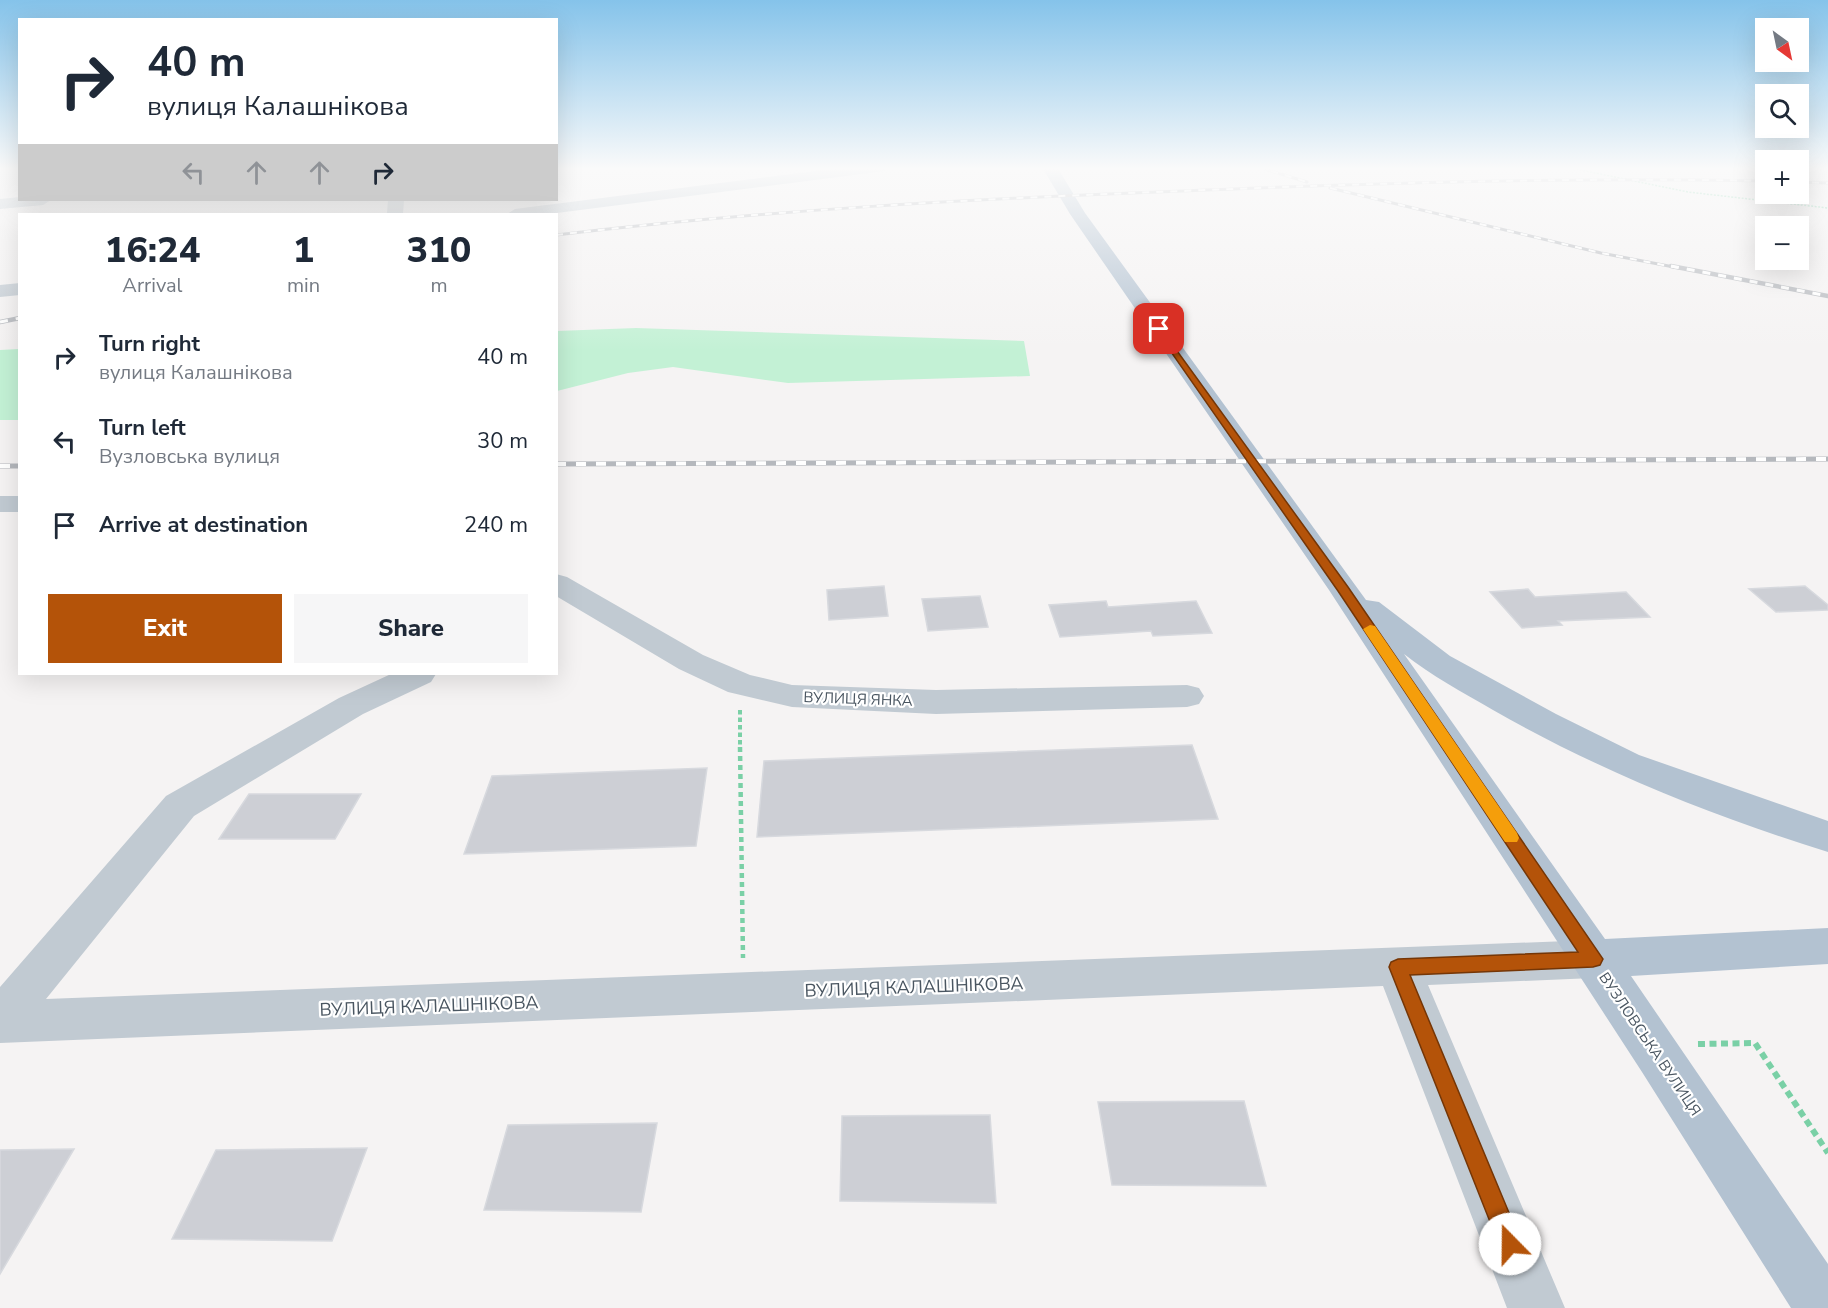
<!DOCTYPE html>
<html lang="en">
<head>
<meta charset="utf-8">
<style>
	body { margin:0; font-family:"Nunito Sans",sans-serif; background:#f6f6f7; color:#1f2937; height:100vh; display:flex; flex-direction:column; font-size:22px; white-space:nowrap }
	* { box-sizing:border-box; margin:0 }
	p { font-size:20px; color:#747a83 }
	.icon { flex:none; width:33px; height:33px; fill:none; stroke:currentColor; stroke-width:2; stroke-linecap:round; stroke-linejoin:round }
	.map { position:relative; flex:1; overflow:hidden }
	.details { position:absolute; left:18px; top:213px; width:540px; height:462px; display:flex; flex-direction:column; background:#fff; border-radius:0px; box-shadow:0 6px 24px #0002 }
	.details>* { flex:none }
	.banner { position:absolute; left:18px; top:18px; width:540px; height:183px; border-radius:0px; box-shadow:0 6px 24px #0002; background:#fff; color:#1f2937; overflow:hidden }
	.needle { width:39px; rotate:147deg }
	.controls { position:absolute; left:1755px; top:18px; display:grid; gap:12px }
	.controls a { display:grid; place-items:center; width:54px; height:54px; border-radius:0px; background:#fff; box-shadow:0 6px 24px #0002; font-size:30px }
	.pin { position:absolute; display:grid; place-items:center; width:51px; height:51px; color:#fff; margin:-26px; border-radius:12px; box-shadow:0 3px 9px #0006 }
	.me { position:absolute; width:66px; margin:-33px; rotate:338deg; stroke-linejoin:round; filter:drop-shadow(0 0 4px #0008) }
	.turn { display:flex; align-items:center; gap:21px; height:126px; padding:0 30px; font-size:27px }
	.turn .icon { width:78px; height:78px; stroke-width:2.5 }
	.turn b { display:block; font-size:42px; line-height:51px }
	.lanes { display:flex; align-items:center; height:57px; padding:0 30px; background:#0003; justify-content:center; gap:30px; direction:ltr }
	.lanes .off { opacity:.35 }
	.eta { display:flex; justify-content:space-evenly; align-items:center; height:102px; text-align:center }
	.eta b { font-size:36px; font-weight:800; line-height:42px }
	.button { display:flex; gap:12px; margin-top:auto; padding:12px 30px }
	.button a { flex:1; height:69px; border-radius:0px; background:#b45309; color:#fff; font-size:24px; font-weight:800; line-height:69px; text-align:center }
	.button a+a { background:#f6f6f7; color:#1f2937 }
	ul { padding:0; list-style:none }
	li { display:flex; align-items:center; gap:18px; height:84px; padding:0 30px }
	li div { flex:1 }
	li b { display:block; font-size:22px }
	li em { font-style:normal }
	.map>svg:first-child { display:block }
	.green { fill:#c3f1d5 }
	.building { fill:#cdcfd5; stroke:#d7d9de; stroke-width:1.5 }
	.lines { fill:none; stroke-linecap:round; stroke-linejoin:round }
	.path-far3 { stroke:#7ad0a6; stroke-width:1.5; stroke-dasharray:2 1.5; stroke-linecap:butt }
	.path-far2 { stroke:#7ad0a6; stroke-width:4; stroke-dasharray:4.5 3; stroke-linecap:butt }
	.path-far1 { stroke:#7ad0a6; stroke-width:4.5; stroke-dasharray:5 4; stroke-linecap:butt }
	.path { stroke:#7ad0a6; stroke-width:6; stroke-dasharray:7 4.5; stroke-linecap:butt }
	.minor { fill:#c1cad2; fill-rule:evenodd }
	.major { fill:#b3c2d1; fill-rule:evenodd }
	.rail-far2-casing { stroke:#b5b8bd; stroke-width:3 }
	.rail-far1-casing { stroke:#b5b8bd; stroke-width:4.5 }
	.rail-casing { stroke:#b5b8bd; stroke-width:5 }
	.rail-far2 { stroke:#fff; stroke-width:2; stroke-dasharray:7; stroke-linecap:butt }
	.rail-far1 { stroke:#fff; stroke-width:3; stroke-dasharray:8; stroke-linecap:butt }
	.rail { stroke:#fff; stroke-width:4; stroke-dasharray:10; stroke-linecap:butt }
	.route { fill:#b45309; stroke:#753606; stroke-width:1.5 }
	.slow { fill:#f59e0b }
	.labels { text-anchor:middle; stroke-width:4.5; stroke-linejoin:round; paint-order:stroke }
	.street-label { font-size:15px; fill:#4a5661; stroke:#fff }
	.near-street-label { font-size:18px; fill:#4a5661; stroke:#fff }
</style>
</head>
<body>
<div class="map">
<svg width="1828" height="1308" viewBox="0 0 1828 1308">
	<rect width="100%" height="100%" fill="#f5f3f3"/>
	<g class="green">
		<path d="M 636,328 L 1024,341 L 1030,376 L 788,383 L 673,367 L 628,373 L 557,391 L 557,331 Z"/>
		<path d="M 19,349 L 19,420 L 0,420 L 0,350 Z"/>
	</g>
	<g class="building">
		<path d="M 884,586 L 888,616 L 829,620 L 827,590 Z"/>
		<path d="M 1805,586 L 1828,605 L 1828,610 L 1776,612 L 1749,589 Z"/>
		<path d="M 1528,589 L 1535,597 L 1626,592 L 1650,617 L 1558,621 L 1562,625 L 1522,628 L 1490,592 Z"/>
		<path d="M 980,596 L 988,627 L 928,631 L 922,599 Z"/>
		<path d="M 1106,601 L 1108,607 L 1196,601 L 1212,633 L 1153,636 L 1151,631 L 1060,637 L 1049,605 Z"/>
		<path d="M 1192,745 L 1218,819 L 757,837 L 764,761 Z"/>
		<path d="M 707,768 L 696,846 L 464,854 L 492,776 Z"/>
		<path d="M 249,794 L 361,794 L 335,839 L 219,839 Z"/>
		<path d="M 1244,1101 L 1266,1186 L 1112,1185 L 1098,1102 Z"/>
		<path d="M 990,1115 L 996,1203 L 840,1201 L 842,1116 Z"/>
		<path d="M 657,1123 L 641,1212 L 484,1210 L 508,1125 Z"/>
		<path d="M 367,1148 L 332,1241 L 172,1239 L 216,1150 Z"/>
		<path d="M 74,1149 L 0,1274 L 0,1150 Z"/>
	</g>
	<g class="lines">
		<path class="path-far3" d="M 1566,167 L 1688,192 L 1828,208"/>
		<path class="path-far2" d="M 740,710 L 740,748"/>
		<path class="path-far1" d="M 740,747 L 743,958"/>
		<path class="path" d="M 1698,1044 L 1755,1043 L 1828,1153"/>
		<g class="minor">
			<path d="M 847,167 L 892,167 L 885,171 L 549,214 L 507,214 L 515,209 Z"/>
			<path d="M 20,197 L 20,200 L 51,200 L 43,205 L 0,209 L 0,199 Z"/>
			<path d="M 388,200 L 404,200 L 403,214 L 387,214 Z"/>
			<path d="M 20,283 L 20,295 L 0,297 L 0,285 Z"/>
			<rect x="0" y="496" width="20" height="16"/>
			<path d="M 556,574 L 567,577 L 703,655 L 750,675 L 792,685 L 936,690 L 1187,685 L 1199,688 L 1204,696 L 1199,704 L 1187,707 L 936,714 L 792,707 L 728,692 L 679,669 L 556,596 Z"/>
			<path d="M 391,674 L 436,674 L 431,682 L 363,714 L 194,816 L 46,999 L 1593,940 L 1609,946 L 1615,959 L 1609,972 L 1593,978 L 1428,985 L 1565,1308 L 1507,1308 L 1383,986 L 0,1043 L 0,987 L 166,796 L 339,698 Z"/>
		</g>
		<path class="major" d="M 1042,167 L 1057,167 L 1085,213 L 1366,600 L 1379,602 L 1450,656 L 1556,714 L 1639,755 L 1828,821 L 1828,852 C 1712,816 1598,770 1493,710 C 1462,692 1432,676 1404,654 L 1605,939 L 1828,928 L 1828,964 L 1631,976 L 1828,1264 L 1828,1308 L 1791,1308 L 1642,1072 L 1329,590 L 1070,214 Z"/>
		<defs>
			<g id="rail-far2">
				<path d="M 1258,167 L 1307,182"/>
				<path d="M 1798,182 L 1828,183"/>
				<path d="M 1330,188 L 1601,253 L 1679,268"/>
				<path d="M 556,235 C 764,210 972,199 1182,191 C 1376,183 1571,177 1766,181"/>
			</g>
			<g id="rail-far1">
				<path d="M 1671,266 L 1828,296"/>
				<path d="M 0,322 L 20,318"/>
			</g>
			<g id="rail">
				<path d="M 556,464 L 1828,459"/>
				<path d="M 0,466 L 20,466"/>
			</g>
		</defs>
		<use href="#rail-far2" class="rail-far2-casing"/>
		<use href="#rail-far1" class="rail-far1-casing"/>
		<use href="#rail" class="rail-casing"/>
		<use href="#rail-far2" class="rail-far2"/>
		<use href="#rail-far1" class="rail-far1"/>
		<use href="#rail" class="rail"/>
	</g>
	<linearGradient id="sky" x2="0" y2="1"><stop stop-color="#85c3ea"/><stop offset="0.48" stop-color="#fafafa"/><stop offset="1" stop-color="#fafafa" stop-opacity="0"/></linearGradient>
	<rect width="1828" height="351" fill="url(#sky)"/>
	<path class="route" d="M 1159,326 L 1348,587 L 1603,959 L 1600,965 L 1593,967 L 1410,975 L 1522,1244 L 1519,1252 L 1510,1256 L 1502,1252 L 1389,967 L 1391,962 L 1398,959 L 1578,952 L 1338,591 L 1155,329 Z"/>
	<path class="slow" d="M 1370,625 L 1375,626 L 1517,833 L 1519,838 L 1517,842 L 1505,842 L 1363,629 Z"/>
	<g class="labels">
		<g class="street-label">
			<text transform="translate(858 699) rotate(2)" y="5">ВУЛИЦЯ ЯНКА</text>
			<text transform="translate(1650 1044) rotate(56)" y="5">ВУЗЛОВСЬКА ВУЛИЦЯ</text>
		</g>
		<g class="near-street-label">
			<text transform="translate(914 987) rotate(-2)" y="6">ВУЛИЦЯ КАЛАШНІКОВА</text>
			<text transform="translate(429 1006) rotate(-2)" y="6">ВУЛИЦЯ КАЛАШНІКОВА</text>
		</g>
	</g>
</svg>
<div class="controls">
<a><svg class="needle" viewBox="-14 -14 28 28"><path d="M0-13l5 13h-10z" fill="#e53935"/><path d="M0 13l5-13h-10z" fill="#747a83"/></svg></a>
<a><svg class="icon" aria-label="search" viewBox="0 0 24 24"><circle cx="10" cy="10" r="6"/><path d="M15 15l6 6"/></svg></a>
<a>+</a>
<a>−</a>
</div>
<div class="pin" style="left:1159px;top:329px;background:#d93025"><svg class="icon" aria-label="arrive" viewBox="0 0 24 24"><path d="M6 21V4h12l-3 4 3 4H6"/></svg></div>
<svg class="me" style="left:1510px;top:1244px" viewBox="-20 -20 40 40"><circle r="19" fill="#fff"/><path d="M0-13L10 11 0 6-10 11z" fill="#b45309"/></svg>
<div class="banner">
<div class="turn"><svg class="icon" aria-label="right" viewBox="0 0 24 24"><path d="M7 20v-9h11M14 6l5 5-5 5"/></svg><div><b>40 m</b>вулиця Калашнікова</div></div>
<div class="lanes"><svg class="icon off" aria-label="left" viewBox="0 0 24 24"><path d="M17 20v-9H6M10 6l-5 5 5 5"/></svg><svg class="icon off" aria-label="ahead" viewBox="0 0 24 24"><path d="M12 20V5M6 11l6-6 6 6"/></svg><svg class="icon off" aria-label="ahead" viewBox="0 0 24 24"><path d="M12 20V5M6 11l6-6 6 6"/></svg><svg class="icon" aria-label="right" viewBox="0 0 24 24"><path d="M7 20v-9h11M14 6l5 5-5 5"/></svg></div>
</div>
<section class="details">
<div class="eta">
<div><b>16:24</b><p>Arrival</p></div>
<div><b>1</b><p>min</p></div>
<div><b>310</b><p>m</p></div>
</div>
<ul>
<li><svg class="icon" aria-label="right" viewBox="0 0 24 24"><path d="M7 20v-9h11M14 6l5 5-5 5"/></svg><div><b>Turn right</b><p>вулиця Калашнікова</p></div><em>40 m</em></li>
<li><svg class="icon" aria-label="left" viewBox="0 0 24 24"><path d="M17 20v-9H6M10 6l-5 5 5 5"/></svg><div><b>Turn left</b><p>Вузловська вулиця</p></div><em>30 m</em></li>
<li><svg class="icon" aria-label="arrive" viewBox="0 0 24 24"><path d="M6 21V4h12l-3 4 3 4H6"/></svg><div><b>Arrive at destination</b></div><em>240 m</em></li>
</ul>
<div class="button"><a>Exit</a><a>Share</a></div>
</section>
</div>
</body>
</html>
